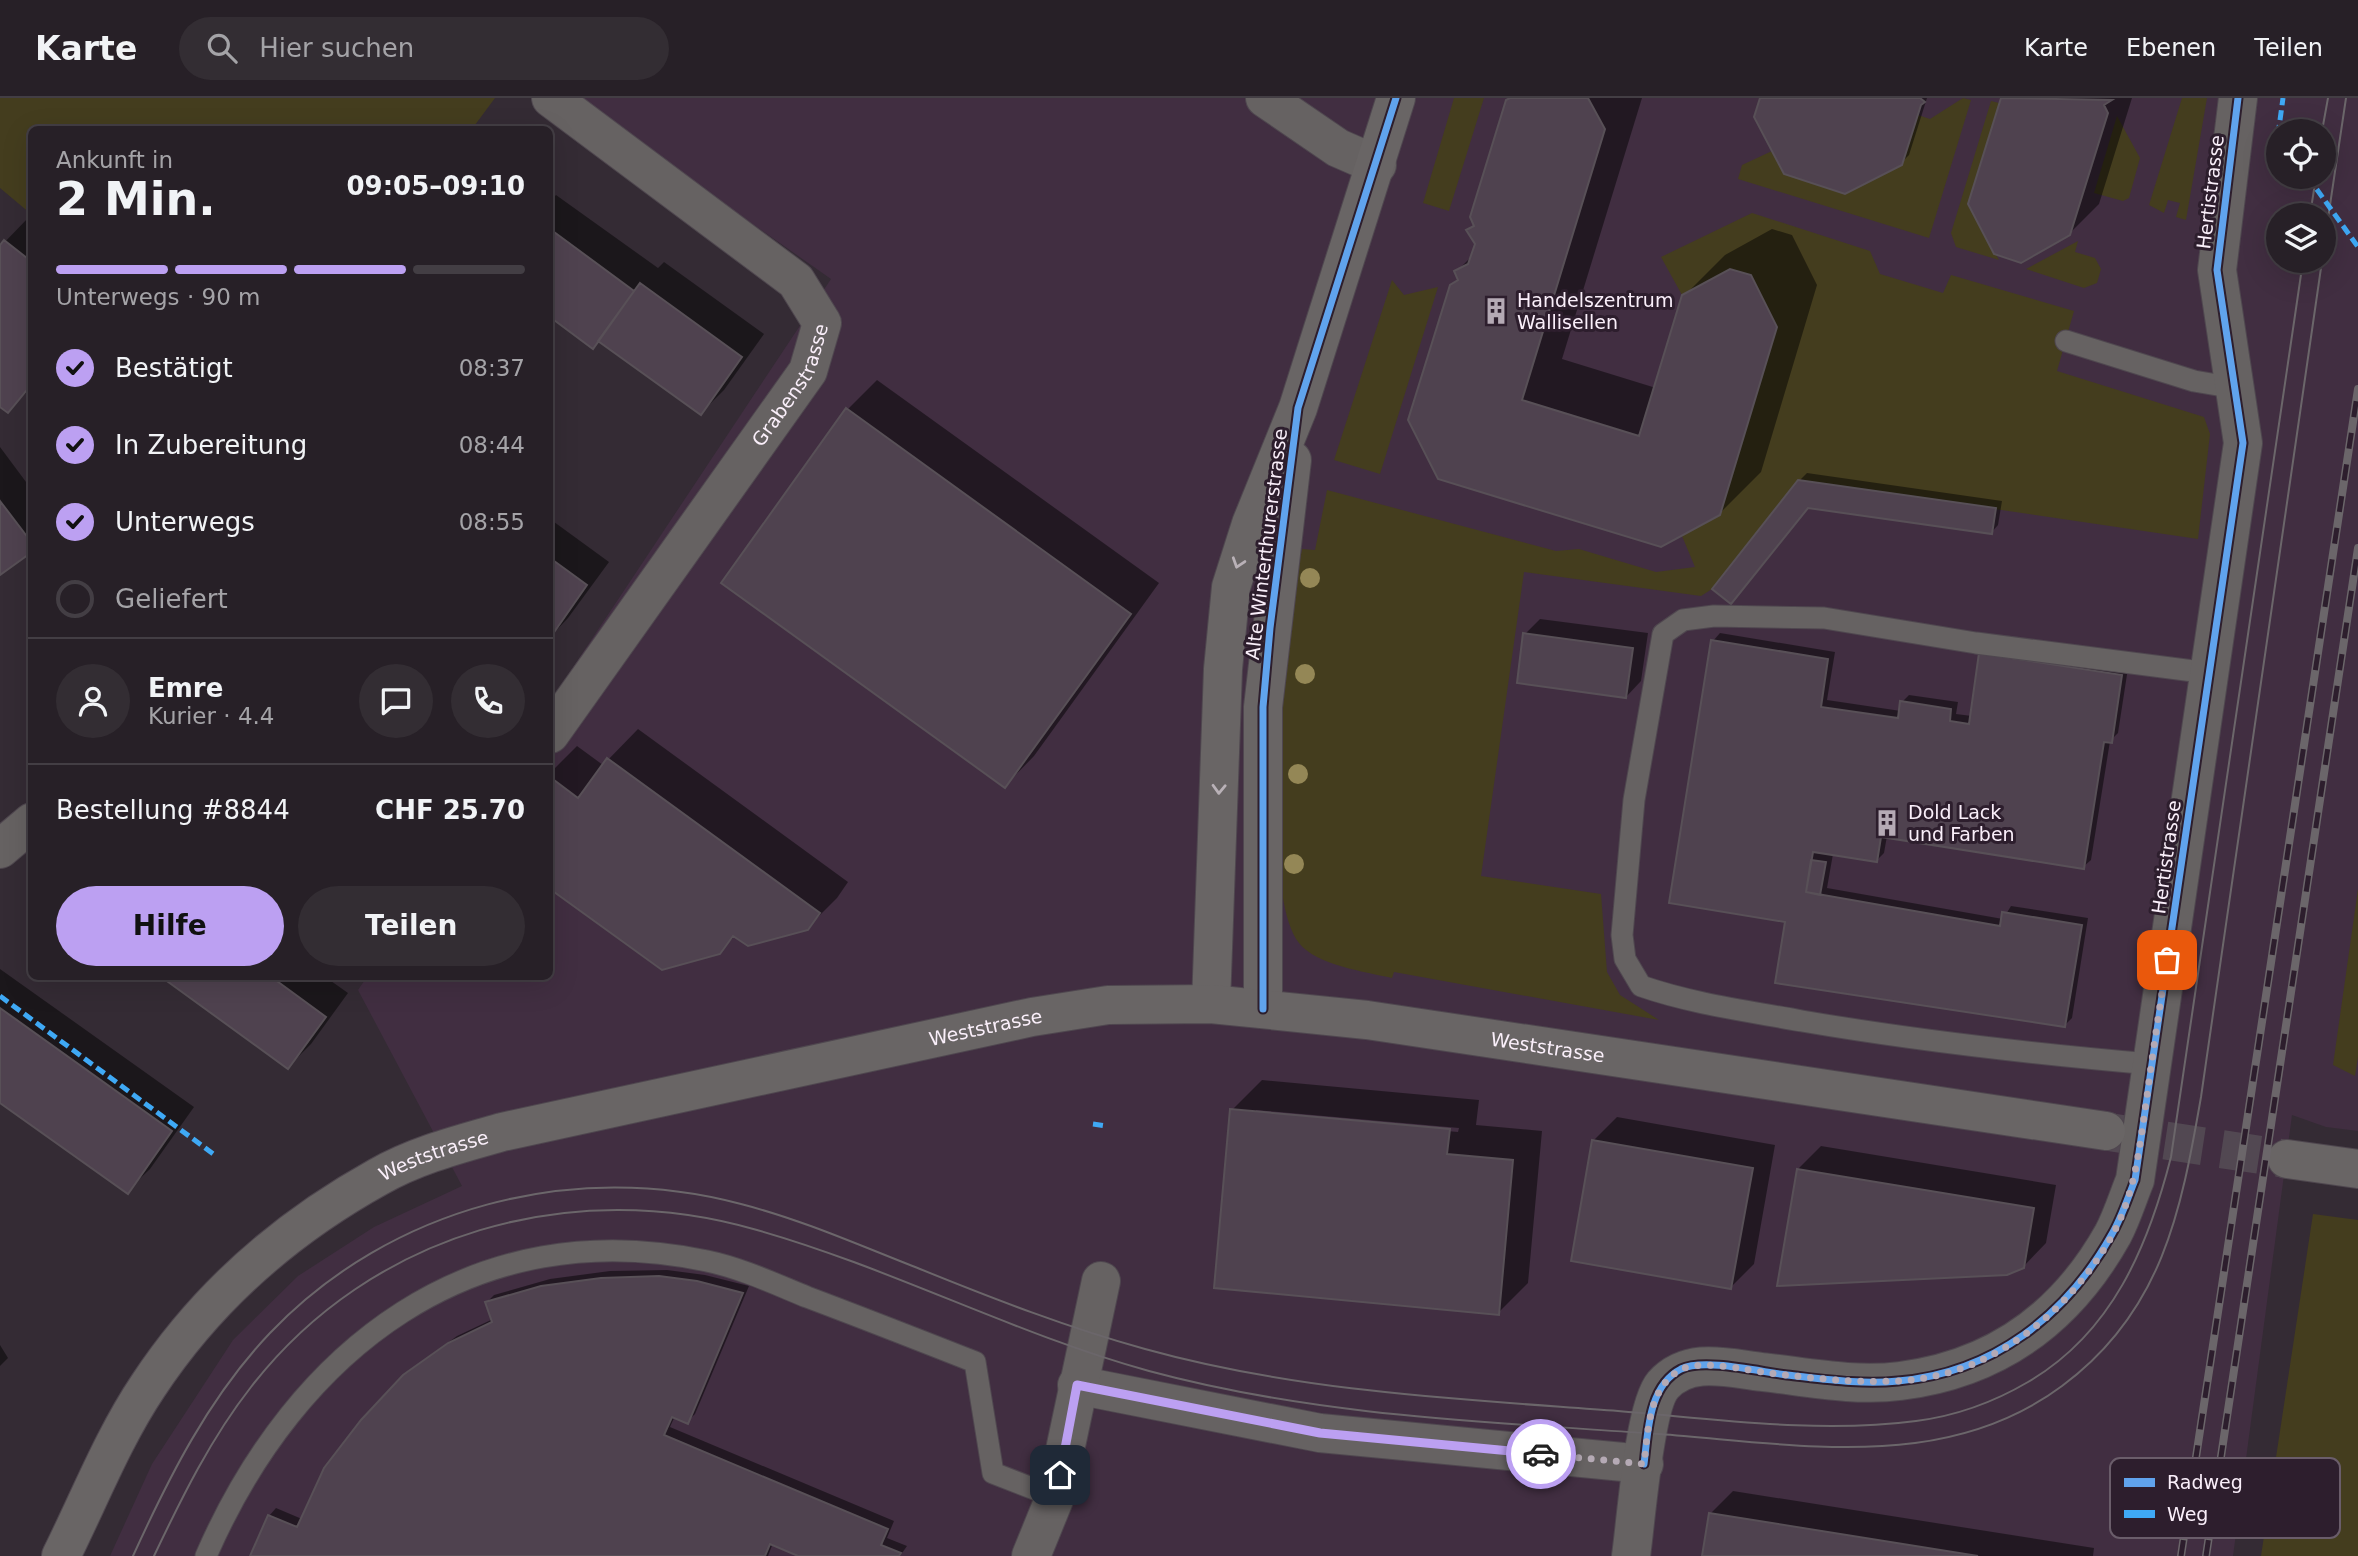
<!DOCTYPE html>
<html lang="de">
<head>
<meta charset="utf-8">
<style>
	:root { --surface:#272027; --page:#332d33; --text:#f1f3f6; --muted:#a4a3a7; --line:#433e44; --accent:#bca0f2 }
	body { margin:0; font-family:"DejaVu Sans",sans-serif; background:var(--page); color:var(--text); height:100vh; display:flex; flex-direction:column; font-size:26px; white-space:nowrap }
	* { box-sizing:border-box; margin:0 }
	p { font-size:23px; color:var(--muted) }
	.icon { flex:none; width:38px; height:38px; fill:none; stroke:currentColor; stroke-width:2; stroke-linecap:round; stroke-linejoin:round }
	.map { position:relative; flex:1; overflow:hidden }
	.details { position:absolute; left:28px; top:28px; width:525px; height:854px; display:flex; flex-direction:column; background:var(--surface); border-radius:10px; box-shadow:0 7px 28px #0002,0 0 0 2px var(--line) }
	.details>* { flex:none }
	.tools { position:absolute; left:2266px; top:21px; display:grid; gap:14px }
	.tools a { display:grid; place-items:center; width:70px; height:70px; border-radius:50%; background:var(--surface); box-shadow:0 7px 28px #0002,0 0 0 2px var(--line); font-size:35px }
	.pin { position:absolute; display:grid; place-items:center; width:60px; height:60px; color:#fff; margin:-30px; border-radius:14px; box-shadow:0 4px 10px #0006 }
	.courier { position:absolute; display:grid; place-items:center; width:70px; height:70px; margin:-35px; border:5px solid #bca0f2; border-radius:50%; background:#fff; color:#222; box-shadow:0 2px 9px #0007 }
	.overview em { font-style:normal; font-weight:700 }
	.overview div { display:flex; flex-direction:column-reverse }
	.overview { display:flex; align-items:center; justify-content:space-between; height:119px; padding:0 28px }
	h1 { font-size:46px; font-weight:700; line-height:52px }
	.bar { display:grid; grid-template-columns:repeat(4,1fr); gap:10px 7px; align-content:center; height:84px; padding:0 28px }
	.bar i { height:9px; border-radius:5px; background:var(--line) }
	.bar .selected { background:var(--accent) }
	.bar p { grid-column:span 4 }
	.line { display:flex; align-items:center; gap:18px; padding:0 28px; border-top:2px solid var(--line) }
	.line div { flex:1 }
	.round { display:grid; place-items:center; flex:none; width:74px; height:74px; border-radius:37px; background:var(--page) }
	ol { padding:0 28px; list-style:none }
	li { display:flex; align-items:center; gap:21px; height:77px }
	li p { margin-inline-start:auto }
	li .icon { padding:7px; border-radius:50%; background:var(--accent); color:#111; stroke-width:4 }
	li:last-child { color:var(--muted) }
	li i { width:38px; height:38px; border:4px solid var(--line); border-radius:50% }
	.primary-button { display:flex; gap:14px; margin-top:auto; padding:14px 28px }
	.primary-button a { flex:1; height:80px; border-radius:42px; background:var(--accent); color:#111; font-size:28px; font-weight:700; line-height:80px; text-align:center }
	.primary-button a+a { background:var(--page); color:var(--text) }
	header { display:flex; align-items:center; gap:42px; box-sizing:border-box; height:98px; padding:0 35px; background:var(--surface); border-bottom:2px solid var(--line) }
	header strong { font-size:33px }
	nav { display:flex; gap:38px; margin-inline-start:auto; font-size:24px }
	.search { width:490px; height:63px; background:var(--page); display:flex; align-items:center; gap:18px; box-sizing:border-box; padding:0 24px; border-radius:38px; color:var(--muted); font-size:26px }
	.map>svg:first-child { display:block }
</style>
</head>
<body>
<header>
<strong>Karte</strong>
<div class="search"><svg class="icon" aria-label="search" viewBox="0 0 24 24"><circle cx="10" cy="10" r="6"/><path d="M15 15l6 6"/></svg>Hier suchen</div>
<nav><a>Karte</a><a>Ebenen</a><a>Teilen</a></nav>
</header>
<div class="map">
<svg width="2358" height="1458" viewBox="0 0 2358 1458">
	<rect width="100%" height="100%" fill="#342b34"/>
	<path fill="#412e41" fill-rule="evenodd" d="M573 0H2358V1033L2326 1029 2292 1017 2233 1458H110L152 1366 233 1242 298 1178 374 1129 462 1088 358 892 367 879 550 878V604L831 181ZM2278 33H2324V79H2278ZM2278 117H2324V163H2278Z"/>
	<path fill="#443d1e" d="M0 0H495L472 31 32 32 31 116 0 90Z
		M1454 0H1484L1449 113 1423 105Z
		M1963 0 1971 2 1929 140 1738 81 1742 67 1772 53 1845 96 1902 67 1918 17 1930 21Z
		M2182 0H2207L2186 122 2176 119 2180 105 2168 102 2164 115 2149 107Z
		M1991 3 1999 5 1968 106 1999 162 1956 149 1951 135Z
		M2117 18 2140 60 2129 100 2123 103 2094 95Z
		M1752 115 1870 153 1880 176 1943 195 1951 177 2074 213 2057 273 2204 319 2210 336 2198 441 1798 382 1712 491 1701 498 1524 474 1481 778 1601 796 1607 874 1620 897 1659 922 1394 874 1392 880C1366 874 1316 867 1299 845 1256 790 1288 523 1302 451L1315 452 1327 392 1556 453 1579 451 1656 474 1695 469 1682 438 1720 417 1777 229 1751 177 1730 171 1682 197 1661 159Z
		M2078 143 2075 154 2095 160 2101 171 2097 185 2084 190 2026 171Z
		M1392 182 1404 197 1438 189 1380 376 1334 362Z
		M2358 791V959L2355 978 2333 967Z
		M2313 1116 2358 1122V1458H2261Z"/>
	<path fill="#0007" fill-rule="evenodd" d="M1510 0H1642L1562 261 1656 290 1684 198 1725 157 1772 131 1792 137 1817 187 1761 374 1719 416 1440 380 1451 188 1459 180 1456 174 1473 157 1477 146 1469 132 1475 126Z
		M1762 0H1927L1909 57 1901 65Z
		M2003 0H2132L2099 106 2069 136 1970 106Z
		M556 97 658 170 664 164 764 236 724 292 701 315 599 242 593 248 550 217V103Z
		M28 120 32 122V289L8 313 0 306V149Z
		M877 282 1159 485 1034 658 1005 688 847 312Z
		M0 349 32 392V452L0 475Z
		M1807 375 2002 403 1998 427 1991 435 1799 383Z
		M550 421 609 464 568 520 550 539Z
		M1540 521 1648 535 1641 583 1626 599 1525 536Z
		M1720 535 1835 554 1827 602 1901 613 1902 604 1909 597 1958 604 1956 616 1972 618 1981 556 2128 570 2118 635 2110 643 2091 762 2083 769 1887 738 1884 755 1877 762 1833 756 1827 790 2003 821 2011 808 2088 820 2072 920 2064 928 1787 822 1713 543Z
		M638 631 848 784 837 800 807 830 736 837 719 854 662 870 550 788V675L577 648 603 667Z
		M0 871 194 1009 150 1071 127 1093 0 1003Z
		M163 878H324L348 895 311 946 288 969Z
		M1262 982 1479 1002 1476 1027 1542 1033 1528 1185 1498 1215 1232 1012ZM1256 1012 1459 1030 1458 1034 1256 1015Z
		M1617 1019 1775 1047 1754 1166 1731 1189 1594 1042Z
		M1821 1048 2056 1087 2046 1145 2023 1169 1798 1071Z
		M667 1172 705 1177 749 1188 695 1316 687 1324 675 1318 670 1329 894 1423 887 1440 907 1448 900 1458H803L773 1445 768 1458H252L269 1418 276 1410 302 1421 413 1270 457 1238 493 1221 487 1204 494 1197 550 1181 610 1173Z
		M0 1247 8 1260 0 1268Z
		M1733 1393 2094 1450 2093 1458H1704L1710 1416Z"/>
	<path fill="#4f424f" stroke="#585057" stroke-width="2" d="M1510 0H1588L1605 31 1522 302 1639 338 1682 197 1730 171 1751 177 1777 229 1720 417 1661 449 1438 381 1408 322 1450 187 1458 182 1454 173 1468 166 1475 146 1466 132 1474 128 1470 119 1506 2Z
		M1760 0H1920L1925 4 1921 7 1902 67 1845 96 1784 76 1754 19Z
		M2001 0 2112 2 2104 7 2108 15 2070 137 2021 165 1994 156 1968 106Z
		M550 131 634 193 593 251 550 219Z
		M4 142 32 164V286L8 315 0 309V147Z
		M640 185 742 259 701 317 598 243Z
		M846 310 1131 516 1005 690 721 485Z
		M1798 382 1996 410 1992 436 1808 410 1731 506 1712 491Z
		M0 403 32 445V454L0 477Z
		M550 460 587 487 550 540Z
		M1523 535 1633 550 1626 600 1517 585Z
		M1711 542 1828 561 1821 609 1898 620 1900 603 1951 611 1950 623 1969 626 1979 555 2122 577 2112 645 2104 644 2084 771 1881 739 1877 764 1813 754 1806 794 2000 828 2002 814 2082 827 2065 929 1775 885 1785 824 1669 805Z
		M607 660 820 815 808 832 748 848 733 838 720 856 662 872 550 791V679L578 700Z
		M1811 762 1826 764 1820 797 1806 794Z
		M160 878H270L326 919 288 971Z
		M0 910 172 1033 128 1096 0 1005Z
		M1230 1011 1450 1031 1447 1056 1513 1062 1499 1217 1214 1190Z
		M1592 1042 1753 1070 1731 1191 1571 1163Z
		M1797 1071 2034 1110 2024 1170 2007 1177 1777 1188Z
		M659 1178 697 1183 743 1195 688 1326 672 1319 664 1337 888 1431 881 1447 901 1455 899 1458H798L770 1446 765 1458H250L268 1417 297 1429 324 1370 361 1322 403 1277 448 1245 492 1224 485 1204 541 1188 601 1180Z
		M1709 1415 1978 1458H1702Z"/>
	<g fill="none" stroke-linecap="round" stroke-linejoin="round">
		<path stroke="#524852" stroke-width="38" stroke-dasharray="38 19" stroke-linecap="butt" d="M2109 1034 2287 1061"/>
		<defs>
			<path id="service" d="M2066 243 2194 283 2235 290
				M2151 966C2035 956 1918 943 1802 923 1748 913 1693 906 1641 888L1625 861 1622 837 1634 702 1663 536 1683 522 1714 518 1824 520 1976 545 2209 575
				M206 1458C296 1251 473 1113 707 1163 741 1170 775 1186 807 1199 863 1220 919 1242 975 1264L993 1375 1055 1399"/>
			<g id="minor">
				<path d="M1265 0 1338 50 1377 67"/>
				<path id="s1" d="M550 636 808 273 822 225 796 183 551 0"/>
				<path d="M0 751 32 724"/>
				<path d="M1077 1287 1320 1335 1644 1366"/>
				<path d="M1031 1458 1055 1399 1101 1183"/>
				<path d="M1631 1458C1636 1424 1644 1309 1663 1287 1689 1258 1728 1270 1762 1274 1807 1279 1855 1289 1900 1283 1996 1271 2066 1220 2113 1136 2122 1119 2128 1099 2135 1082L2243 345 2217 172 2238 0"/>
			</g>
			<g id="secondary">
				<path d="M1211 906 1223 571 1231 489 1251 426 1298 310 1396 0"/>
				<path d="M1263 911V609L1292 362"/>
				<path d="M2287 1061 2358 1071"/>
				<path id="s2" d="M61 1458C89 1402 113 1340 148 1288 206 1200 286 1130 378 1079 416 1057 460 1046 502 1034L1032 919 1108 907 1211 906 1367 922 2106 1033"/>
			</g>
		</defs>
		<use href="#service" stroke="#4f474f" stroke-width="23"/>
		<use href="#minor" stroke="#4f474f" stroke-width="40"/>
		<use href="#secondary" stroke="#4f474f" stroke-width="40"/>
		<use href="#service" stroke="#666262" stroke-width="21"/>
		<use href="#minor" stroke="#666262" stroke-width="38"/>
		<use href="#secondary" stroke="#696565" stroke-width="38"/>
		<path stroke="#6b666a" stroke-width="2" d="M2322 33 2328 0
			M2310 117 2316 79
			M2324 147 2346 0
			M133 1458C169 1379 209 1299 270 1235 390 1109 574 1061 741 1106 803 1122 861 1148 920 1171 994 1201 1069 1230 1145 1251 1300 1294 1459 1301 1618 1313 1716 1321 1818 1336 1916 1323 1955 1318 1994 1304 2028 1284 2112 1235 2148 1149 2171 1059L2303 163
			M154 1458C182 1399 211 1340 251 1289 371 1134 573 1078 757 1132 891 1170 1015 1236 1149 1273 1315 1318 1488 1324 1659 1336 1743 1342 1831 1356 1915 1345 1968 1338 2019 1320 2062 1288 2162 1214 2181 1114 2201 999L2322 163"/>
		<defs>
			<path id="rail" d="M2181 1458 2358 291
				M2206 1458 2358 450"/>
		</defs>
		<use href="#rail" stroke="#6b666a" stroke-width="8"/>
		<use href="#rail" stroke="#2d1e2d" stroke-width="5" stroke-dasharray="16" stroke-linecap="butt"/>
		<path stroke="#3fa9f5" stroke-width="5" stroke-dasharray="10 5" stroke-linecap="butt" d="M2278 37 2283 0
			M2308 79 2358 149
			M0 898 216 1058
			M1093 1026 1107 1028"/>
		<defs>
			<path id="cycleway" d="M1263 911V609L1270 530 1298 310 1396 0
				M1644 1366C1648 1335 1648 1288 1681 1271 1704 1260 1761 1274 1787 1277 1823 1281 1862 1287 1898 1283 1993 1275 2067 1217 2112 1136 2122 1119 2128 1099 2135 1082L2243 345 2217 172 2238 0"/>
		</defs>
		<use href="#cycleway" stroke="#2d1e2d" stroke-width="11"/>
		<use href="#cycleway" stroke="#60a3ed" stroke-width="7"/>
	</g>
	<g fill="#948756">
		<circle cx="1310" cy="480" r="10"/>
		<circle cx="1305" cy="576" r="10"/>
		<circle cx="1298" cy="676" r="10"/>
		<circle cx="1294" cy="766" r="10"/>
	</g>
	<defs><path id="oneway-chevron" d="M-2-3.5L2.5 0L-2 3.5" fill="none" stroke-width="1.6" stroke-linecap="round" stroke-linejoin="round" transform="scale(1.75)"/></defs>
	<g stroke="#b9b1b7">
		<use href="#oneway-chevron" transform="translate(1238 465) rotate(108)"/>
		<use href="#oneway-chevron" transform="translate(1219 691) rotate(92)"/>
	</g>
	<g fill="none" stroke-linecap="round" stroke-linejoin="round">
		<path stroke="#b5aab5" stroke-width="7" stroke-dasharray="0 12.6" d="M1541 1356 1644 1366C1648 1334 1648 1290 1680 1272 1700 1261 1747 1272 1769 1275 1811 1280 1853 1285 1896 1283 1989 1280 2069 1215 2113 1136 2136 1093 2140 1045 2147 998 2153 953 2160 907 2167 862"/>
		<path stroke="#bca0f2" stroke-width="9" d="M1060 1377 1077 1287 1320 1335 1541 1356"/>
	</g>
	<defs>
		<symbol id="building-bare" viewBox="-9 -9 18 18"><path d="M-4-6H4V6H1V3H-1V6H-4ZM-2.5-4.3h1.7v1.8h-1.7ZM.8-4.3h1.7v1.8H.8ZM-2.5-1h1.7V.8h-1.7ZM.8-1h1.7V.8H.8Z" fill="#b5aab5" stroke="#2d1e2d" stroke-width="2.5" paint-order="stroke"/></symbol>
	</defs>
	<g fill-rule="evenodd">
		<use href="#building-bare" x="1477" y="194" width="38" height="38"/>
		<use href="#building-bare" x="1868" y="706" width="38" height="38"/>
	</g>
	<g text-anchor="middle" stroke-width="6" stroke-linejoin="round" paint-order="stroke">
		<g font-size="19" fill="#faeffa" stroke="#2d1e2d">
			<text transform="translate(2210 94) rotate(-83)" y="7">Hertistrasse</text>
			<text dy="7" stroke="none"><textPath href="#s1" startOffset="425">Grabenstrasse</textPath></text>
			<text transform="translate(1266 446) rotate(-83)" y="7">Alte Winterthurerstrasse</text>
			<text transform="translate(2166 759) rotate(-82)" y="7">Hertistrasse</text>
			<text dy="7" stroke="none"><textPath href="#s2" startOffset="1132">Weststrasse</textPath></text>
			<text dy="7" stroke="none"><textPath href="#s2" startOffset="1699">Weststrasse</textPath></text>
			<text dy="7" stroke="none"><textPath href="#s2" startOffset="565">Weststrasse</textPath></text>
		</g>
		<g font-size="19" fill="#faeffa" stroke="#2d1e2d" text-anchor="start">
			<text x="1517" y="209">Handelszentrum<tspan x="1517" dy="22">Wallisellen</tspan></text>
			<text x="1908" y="721">Dold Lack<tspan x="1908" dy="22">und Farben</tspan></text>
		</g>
	</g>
	<rect x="2110" y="1360" width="230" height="80" rx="10" fill="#2d1e2d" stroke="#6a5d6a" stroke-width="2"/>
	<rect x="2124" y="1380" width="31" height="9" fill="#60a3ed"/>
	<rect x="2124" y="1412" width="31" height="8" fill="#3fa9f5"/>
	<g font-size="19" fill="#faeffa">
		<text x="2167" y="1391">Radweg</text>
		<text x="2167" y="1423">Weg</text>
	</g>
</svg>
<div class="tools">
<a><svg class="icon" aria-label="locate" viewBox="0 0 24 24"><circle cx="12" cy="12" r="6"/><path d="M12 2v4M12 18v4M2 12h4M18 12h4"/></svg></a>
<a><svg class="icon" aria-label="layers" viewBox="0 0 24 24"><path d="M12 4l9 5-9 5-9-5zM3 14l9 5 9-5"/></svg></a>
</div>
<div class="pin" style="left:2167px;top:862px;background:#ea580c"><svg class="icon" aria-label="bag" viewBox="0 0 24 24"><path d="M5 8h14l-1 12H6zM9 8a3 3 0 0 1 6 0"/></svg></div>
<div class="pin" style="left:1060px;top:1377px;background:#1f2937"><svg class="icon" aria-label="home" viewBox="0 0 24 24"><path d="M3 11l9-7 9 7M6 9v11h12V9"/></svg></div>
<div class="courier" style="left:1541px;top:1356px"><svg class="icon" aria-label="car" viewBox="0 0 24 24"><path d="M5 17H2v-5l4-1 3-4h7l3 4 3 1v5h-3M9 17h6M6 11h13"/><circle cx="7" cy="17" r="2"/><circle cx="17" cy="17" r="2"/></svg></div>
<section class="details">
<div class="overview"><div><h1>2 Min.</h1><p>Ankunft in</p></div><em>09:05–09:10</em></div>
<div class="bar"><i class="selected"></i><i class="selected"></i><i class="selected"></i><i></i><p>Unterwegs · 90 m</p></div>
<ol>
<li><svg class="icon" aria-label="check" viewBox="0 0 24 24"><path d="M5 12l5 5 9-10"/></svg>Bestätigt<p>08:37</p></li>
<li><svg class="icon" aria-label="check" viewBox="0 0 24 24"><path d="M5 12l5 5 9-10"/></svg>In Zubereitung<p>08:44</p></li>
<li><svg class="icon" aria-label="check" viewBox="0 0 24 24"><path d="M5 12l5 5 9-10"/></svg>Unterwegs<p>08:55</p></li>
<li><i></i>Geliefert</li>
</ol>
<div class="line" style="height:126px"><a class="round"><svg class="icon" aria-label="person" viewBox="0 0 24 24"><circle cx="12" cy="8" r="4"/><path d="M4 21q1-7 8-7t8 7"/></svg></a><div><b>Emre</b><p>Kurier · 4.4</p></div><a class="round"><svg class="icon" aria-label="chat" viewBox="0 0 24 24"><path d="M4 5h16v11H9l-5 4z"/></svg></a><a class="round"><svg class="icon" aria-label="phone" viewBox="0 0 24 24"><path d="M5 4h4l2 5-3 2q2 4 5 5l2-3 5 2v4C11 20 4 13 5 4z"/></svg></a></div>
<div class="line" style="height:91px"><div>Bestellung #8844</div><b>CHF 25.70</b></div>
<div class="primary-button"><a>Hilfe</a><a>Teilen</a></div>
</section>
</div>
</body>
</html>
